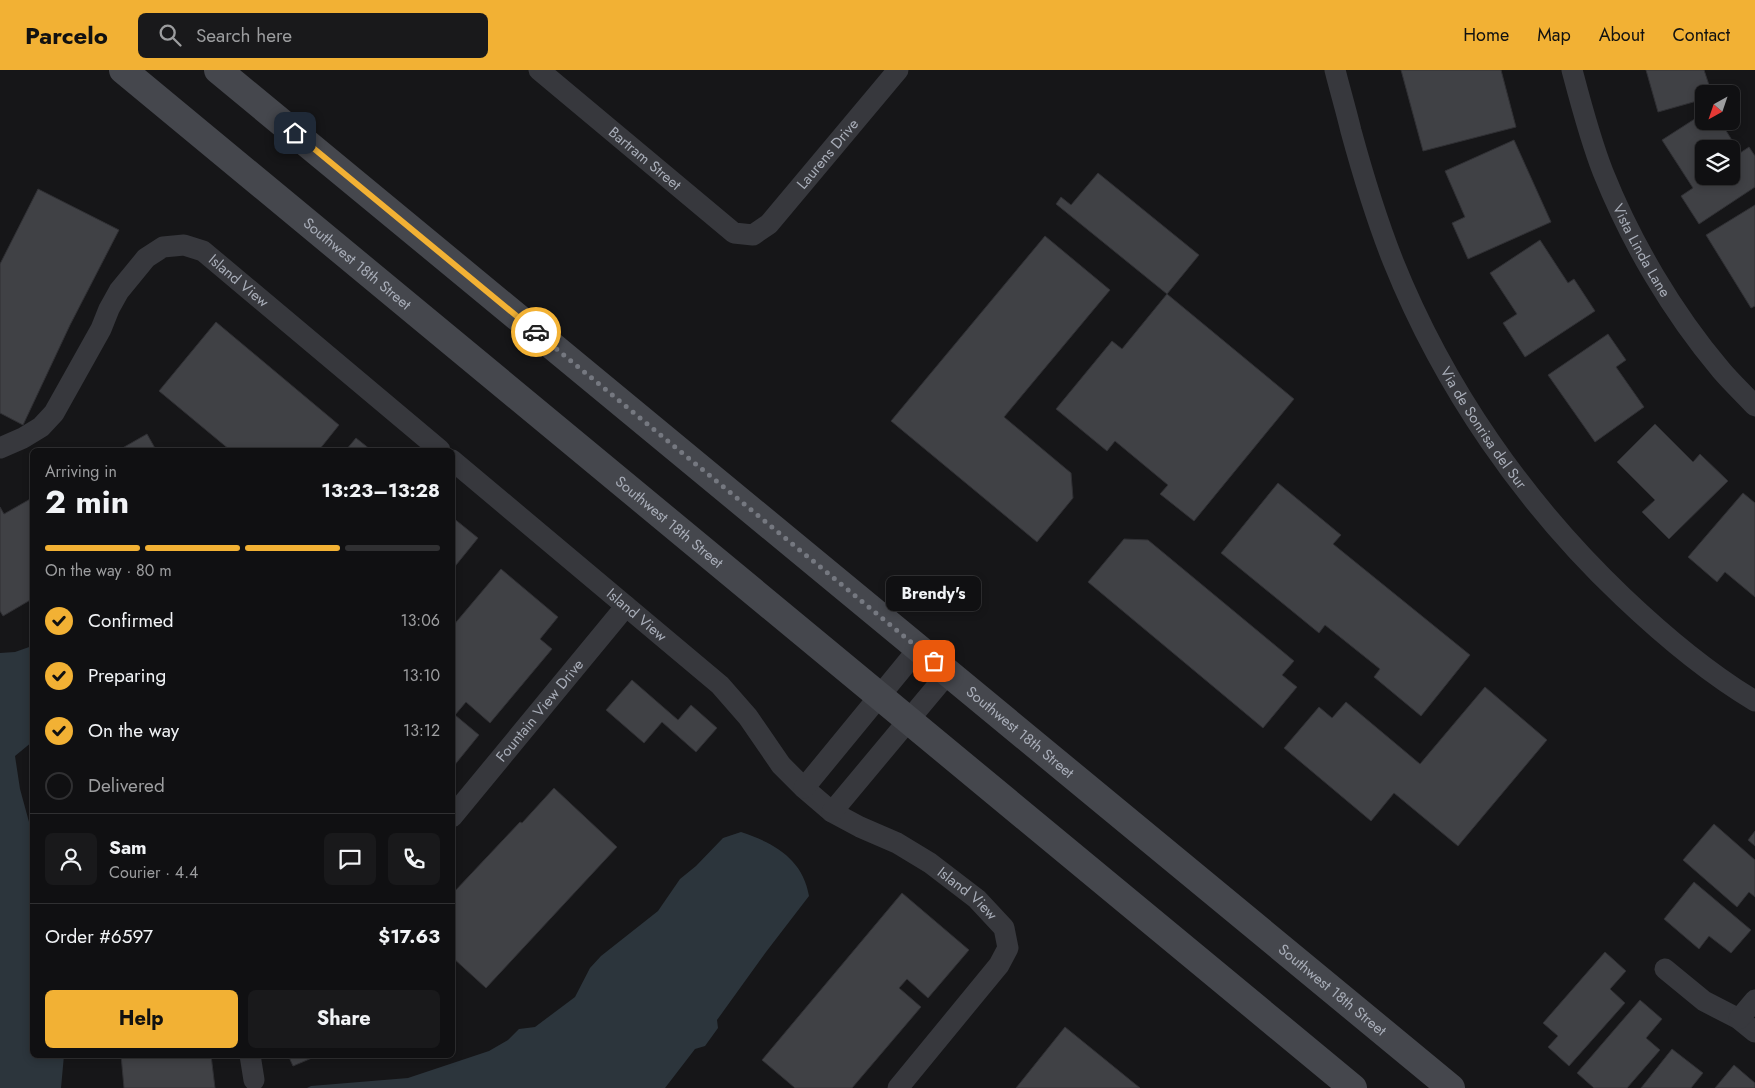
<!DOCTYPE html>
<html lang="en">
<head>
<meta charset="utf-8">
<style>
	:root { --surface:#101012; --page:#19191b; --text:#f1f3f6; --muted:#9c9d9f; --line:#303032; --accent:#f2b134 }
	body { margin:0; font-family:Jost,sans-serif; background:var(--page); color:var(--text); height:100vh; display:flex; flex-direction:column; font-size:19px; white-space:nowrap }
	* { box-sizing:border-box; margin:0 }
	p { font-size:16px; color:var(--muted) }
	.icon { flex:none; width:28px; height:28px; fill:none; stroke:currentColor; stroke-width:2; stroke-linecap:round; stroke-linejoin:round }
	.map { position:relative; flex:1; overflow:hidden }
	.drawer { position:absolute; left:30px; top:378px; width:425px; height:610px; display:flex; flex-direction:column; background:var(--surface); border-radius:8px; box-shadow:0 2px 8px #0003,0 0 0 1px var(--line) }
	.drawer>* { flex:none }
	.needle { width:32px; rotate:220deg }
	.buttons { position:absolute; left:1695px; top:15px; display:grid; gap:10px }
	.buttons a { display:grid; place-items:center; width:45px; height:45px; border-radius:8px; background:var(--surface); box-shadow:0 2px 8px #0003,0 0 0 1px var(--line); font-size:25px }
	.pin { position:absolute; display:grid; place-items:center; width:42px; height:42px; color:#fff; margin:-21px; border-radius:10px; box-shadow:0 2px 8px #0006 }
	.courier { position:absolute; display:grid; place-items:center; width:50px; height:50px; margin:-25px; border:4px solid #f2b134; border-radius:50%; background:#fff; color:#222; box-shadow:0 1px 6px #0007 }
	.bubble { position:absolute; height:35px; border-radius:8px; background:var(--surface); box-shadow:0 2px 8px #0003,0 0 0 1px var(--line); font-size:16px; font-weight:700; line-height:35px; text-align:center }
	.summary em { font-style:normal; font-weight:700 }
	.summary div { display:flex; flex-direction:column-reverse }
	.summary { display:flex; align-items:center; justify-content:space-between; height:85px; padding:0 15px }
	h1 { font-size:32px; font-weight:700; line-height:38px }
	.bar { display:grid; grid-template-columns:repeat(4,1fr); gap:8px 5px; align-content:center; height:60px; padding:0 15px }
	.bar i { height:6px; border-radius:4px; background:var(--line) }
	.bar .on { background:var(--accent) }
	.bar p { grid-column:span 4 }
	.line { display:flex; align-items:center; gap:12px; padding:0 15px; border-top:1px solid var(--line) }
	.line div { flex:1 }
	.round { display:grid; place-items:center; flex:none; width:52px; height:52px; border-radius:8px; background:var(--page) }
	ol { padding:0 15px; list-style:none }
	li { display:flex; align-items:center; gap:15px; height:55px }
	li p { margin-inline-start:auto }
	li .icon { padding:5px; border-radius:50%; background:var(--accent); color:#111; stroke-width:4 }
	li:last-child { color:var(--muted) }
	li i { width:28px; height:28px; border:2px solid var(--line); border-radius:50% }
	.cta { display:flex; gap:10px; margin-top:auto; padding:10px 15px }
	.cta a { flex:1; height:58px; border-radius:8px; background:var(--accent); color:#111; font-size:20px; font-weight:700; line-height:58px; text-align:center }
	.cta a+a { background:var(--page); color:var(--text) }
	header { display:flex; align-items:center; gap:30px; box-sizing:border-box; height:70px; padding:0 25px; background:var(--accent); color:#111 }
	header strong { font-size:24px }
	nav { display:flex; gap:28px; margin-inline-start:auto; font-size:18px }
	.search { width:350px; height:45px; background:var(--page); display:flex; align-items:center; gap:12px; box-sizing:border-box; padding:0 18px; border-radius:8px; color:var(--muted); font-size:19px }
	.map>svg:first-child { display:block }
</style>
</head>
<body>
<header>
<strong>Parcelo</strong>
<div class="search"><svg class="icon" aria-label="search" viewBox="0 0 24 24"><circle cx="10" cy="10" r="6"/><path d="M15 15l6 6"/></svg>Search here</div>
<nav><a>Home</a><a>Map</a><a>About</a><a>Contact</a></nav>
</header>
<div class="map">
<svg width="1755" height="1018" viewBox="0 0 1755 1018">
	<rect width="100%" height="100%" fill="#161618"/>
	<path fill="#2c353c" d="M32 576V672L15 686 20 719 32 763V985H64L61 1018H0V583L15 582Z
		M741 762C774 773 803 789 809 826L766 882 717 950 718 958 705 976 695 979 665 1018H307L311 1016 408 1008 489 981 508 970 519 959 535 957 575 927 590 898 601 886 658 841 680 809 696 796 723 768Z"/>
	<path fill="#404145" stroke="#303034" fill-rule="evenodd" d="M1401 0H1501L1516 57 1423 81Z
		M1646 0H1704L1712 24H1704V29L1658 42Z
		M1704 43V51H1720L1740 83 1749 77 1755 86V117L1699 154 1681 126 1693 118 1662 70ZM1704 79H1731V106H1704Z
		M1514 70 1551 152 1468 189 1452 153 1465 147 1445 101Z
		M1098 103 1199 185 1167 224 1056 134 1061 127 1071 135Z
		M38 119 119 160 70 255 23 355 0 343V194Z
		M1755 135V236L1751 238 1706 165Z
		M1045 166 1110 220 1004 347 1071 403 1073 428 1037 472 891 351Z
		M1540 170 1568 213 1574 209 1595 241 1525 287 1503 253 1517 244 1490 203Z
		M1167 224 1294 329 1194 451 1160 424 1168 415 1115 371 1107 381 1056 339 1112 271 1122 279Z
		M216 252 339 355 319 380H230L159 321Z
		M1608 264 1626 290 1616 297 1644 337 1595 372 1548 305Z
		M1655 354 1693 392 1700 384 1728 411 1669 469 1642 442 1655 430 1617 392Z
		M147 364 156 380H119Z
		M356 368 371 380H346Z
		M1278 413 1341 465 1333 474 1470 585 1421 646 1374 607 1380 599 1325 555 1319 563 1221 483Z
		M1743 423 1755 433V527L1725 502 1717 512 1688 487Z
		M32 428V529L3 546 0 541V437L4 444Z
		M452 447 478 468 452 500Z
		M1124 469 1148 470 1294 591 1282 605 1297 617 1263 658 1088 512Z
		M501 499 558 547 540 569 552 579 490 653 466 632 455 645 479 665 453 697 452 557Z
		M632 610 678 650 691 635 717 658 696 682 662 652 644 673 606 640Z
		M1485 617 1547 670 1458 776 1394 723 1371 751 1284 678 1319 637 1332 648 1346 632 1420 694Z
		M554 718 617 777 486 918 452 887V821L454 822 520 752 522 753Z
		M1714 754 1755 790V827L1749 822 1737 837 1683 790Z
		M1755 761V776L1748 770Z
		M1694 812 1751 860 1731 883 1709 866 1699 879 1664 849Z
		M902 823 969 880 928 928 907 909 899 918 921 937 852 1018H795L762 990Z
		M1605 882 1626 901 1610 919 1625 933 1569 996 1548 977 1558 966 1543 953Z
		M1640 930 1662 949 1646 968 1660 980 1627 1018H1594L1577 1003Z
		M1065 957 1140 1018H1016Z
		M1672 979 1703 1003 1691 1018H1641Z
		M121 985H211L215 1018H124Z
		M288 985H319L293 996Z
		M1734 995 1755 1013V1018H1715Z"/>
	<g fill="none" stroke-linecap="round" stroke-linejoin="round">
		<g stroke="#37383d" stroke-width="21">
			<path id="s1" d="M539 0 734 163 753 165 769 154 898 0"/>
			<path id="s2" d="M1335 0C1340 20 1346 40 1351 61 1363 105 1376 148 1393 191 1444 318 1524 433 1623 527 1663 565 1708 603 1755 631"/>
			<path id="s3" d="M1572 0C1581 34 1590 69 1603 102 1631 172 1672 242 1721 300 1732 313 1744 324 1755 336"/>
			<path id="s4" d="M0 378 23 368 41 357 54 343 101 259 109 239 119 221 146 188 163 177 184 175 203 181 440 380"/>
			<path id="s5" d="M452 390 720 615 748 647 781 695 804 718 832 742 860 757 897 773 930 793 977 829 1004 858 1008 878 999 895 898 1018"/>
			<path d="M804 718 919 578"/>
			<path d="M832 742 948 603"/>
			<path id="s6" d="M452 747 626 536"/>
			<path d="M1665 899 1704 931 1739 949 1755 962"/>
			<path d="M1739 949 1755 930"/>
			<path d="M250 985 254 1010"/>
		</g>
		<g stroke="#45474d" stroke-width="28">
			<path id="s7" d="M123 0 1353 1018"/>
			<path id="s8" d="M218 0 1451 1018"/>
		</g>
	</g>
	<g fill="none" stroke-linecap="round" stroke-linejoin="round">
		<path stroke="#757880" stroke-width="5" stroke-dasharray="0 9" d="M536 262 934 591"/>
		<path stroke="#f2b134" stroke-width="6" d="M295 63 536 262"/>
	</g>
	<g text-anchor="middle" stroke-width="4" stroke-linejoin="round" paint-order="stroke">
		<g font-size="15" fill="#a8adb8" stroke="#111113">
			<text dy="5" stroke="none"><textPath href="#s1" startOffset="384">Laurens Drive</textPath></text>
			<text dy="5" stroke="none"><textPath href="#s1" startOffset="138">Bartram Street</textPath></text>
			<text dy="5" stroke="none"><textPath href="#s3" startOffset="194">Vista Linda Lane</textPath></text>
			<text dy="5" stroke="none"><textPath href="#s7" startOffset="304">Southwest 18th Street</textPath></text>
			<text dy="5" stroke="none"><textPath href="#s4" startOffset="354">Island View</textPath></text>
			<text dy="5" stroke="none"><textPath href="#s2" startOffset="390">Via de Sonrisa del Sur</textPath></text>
			<text dy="5" stroke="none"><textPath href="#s7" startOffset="709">Southwest 18th Street</textPath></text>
			<text dy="5" stroke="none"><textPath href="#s5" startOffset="241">Island View</textPath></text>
			<text dy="5" stroke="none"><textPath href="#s6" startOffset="138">Fountain View Drive</textPath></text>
			<text dy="5" stroke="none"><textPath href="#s8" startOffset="1040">Southwest 18th Street</textPath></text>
			<text dy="5" stroke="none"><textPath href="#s5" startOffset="679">Island View</textPath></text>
			<text dy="5" stroke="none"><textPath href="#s8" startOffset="1445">Southwest 18th Street</textPath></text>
		</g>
	</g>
</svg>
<div class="buttons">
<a><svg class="needle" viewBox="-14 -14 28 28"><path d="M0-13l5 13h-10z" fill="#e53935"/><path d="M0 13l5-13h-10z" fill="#9c9d9f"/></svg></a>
<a><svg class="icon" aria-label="layers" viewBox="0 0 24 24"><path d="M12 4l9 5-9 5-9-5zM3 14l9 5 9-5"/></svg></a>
</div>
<div class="pin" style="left:934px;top:591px;background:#ea580c"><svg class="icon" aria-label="bag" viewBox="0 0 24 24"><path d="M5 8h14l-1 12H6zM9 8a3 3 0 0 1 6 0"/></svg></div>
<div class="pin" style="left:295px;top:63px;background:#1f2937"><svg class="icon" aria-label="home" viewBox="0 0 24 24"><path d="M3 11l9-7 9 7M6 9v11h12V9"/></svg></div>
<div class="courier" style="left:536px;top:262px"><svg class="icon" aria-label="car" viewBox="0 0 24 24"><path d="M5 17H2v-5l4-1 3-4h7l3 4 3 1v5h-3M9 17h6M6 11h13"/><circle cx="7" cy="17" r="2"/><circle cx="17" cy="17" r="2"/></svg></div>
<div class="bubble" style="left:886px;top:506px;width:95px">Brendy's</div>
<section class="drawer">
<div class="summary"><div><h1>2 min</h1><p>Arriving in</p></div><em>13:23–13:28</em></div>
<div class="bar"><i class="on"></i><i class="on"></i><i class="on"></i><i></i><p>On the way · 80 m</p></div>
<ol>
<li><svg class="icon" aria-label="check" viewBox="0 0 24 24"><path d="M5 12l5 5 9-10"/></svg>Confirmed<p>13:06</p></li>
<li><svg class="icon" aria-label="check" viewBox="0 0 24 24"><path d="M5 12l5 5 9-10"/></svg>Preparing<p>13:10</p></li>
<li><svg class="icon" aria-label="check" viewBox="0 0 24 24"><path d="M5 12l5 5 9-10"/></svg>On the way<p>13:12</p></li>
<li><i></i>Delivered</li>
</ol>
<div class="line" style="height:90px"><a class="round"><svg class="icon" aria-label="person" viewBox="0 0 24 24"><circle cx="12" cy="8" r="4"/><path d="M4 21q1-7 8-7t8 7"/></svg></a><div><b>Sam</b><p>Courier · 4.4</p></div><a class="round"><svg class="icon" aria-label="chat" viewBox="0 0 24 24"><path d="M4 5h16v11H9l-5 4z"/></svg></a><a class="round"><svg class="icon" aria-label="phone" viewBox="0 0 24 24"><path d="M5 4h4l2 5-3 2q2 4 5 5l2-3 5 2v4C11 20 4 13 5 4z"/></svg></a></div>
<div class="line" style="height:65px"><div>Order #6597</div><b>$17.63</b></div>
<div class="cta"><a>Help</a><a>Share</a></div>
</section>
</div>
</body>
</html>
